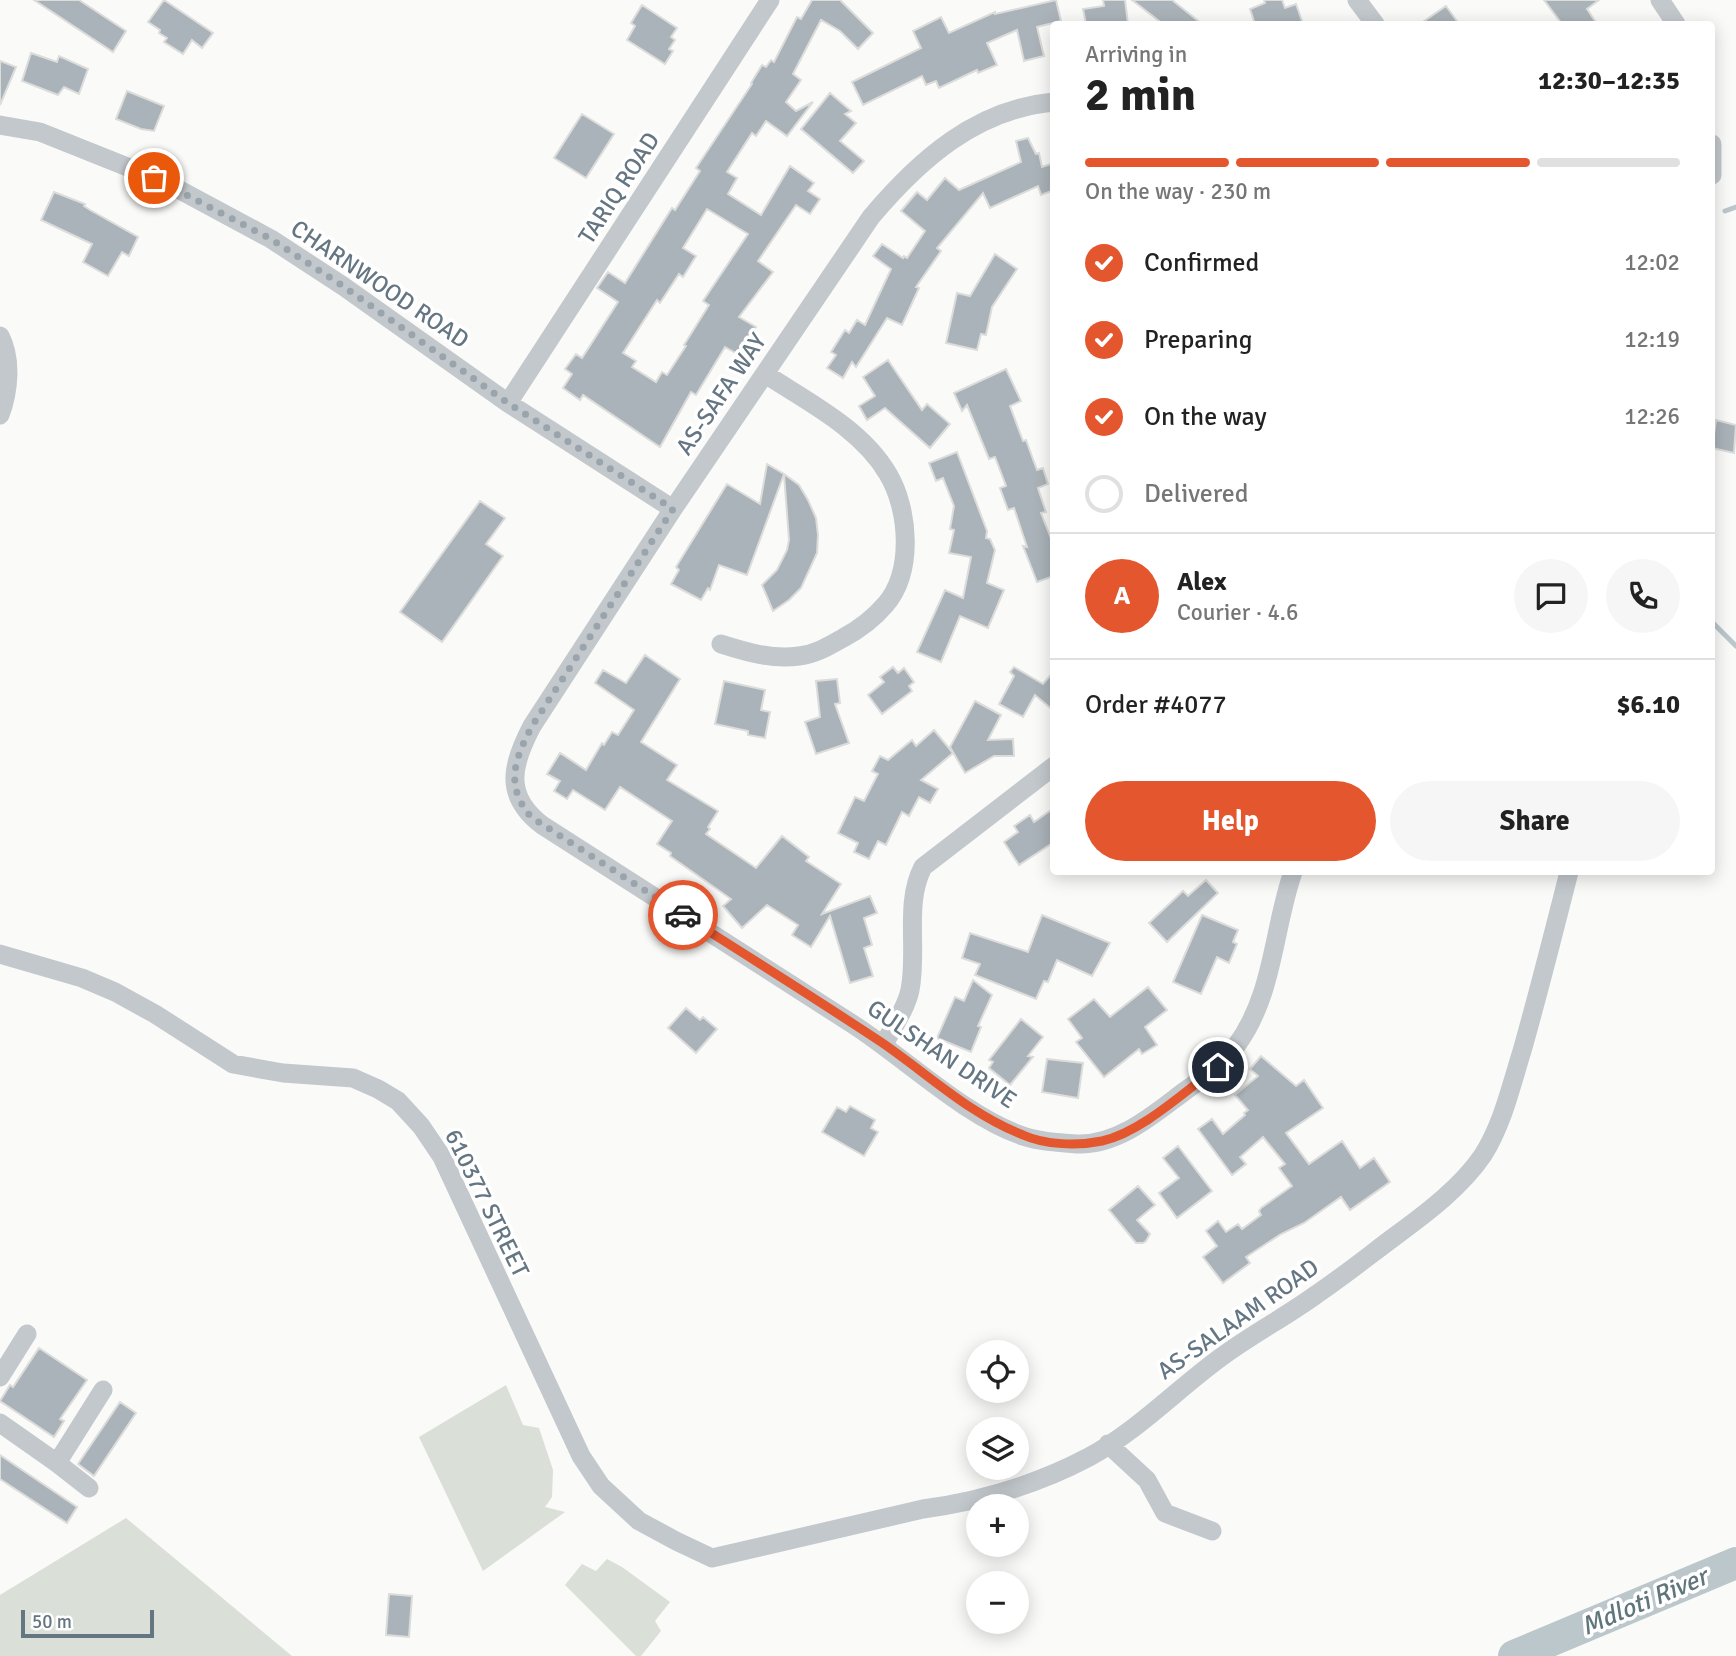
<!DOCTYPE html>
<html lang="en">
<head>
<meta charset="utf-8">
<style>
	:root { --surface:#fff; --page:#f6f6f6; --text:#222; --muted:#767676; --line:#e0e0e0; --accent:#e4572e }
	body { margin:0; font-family:Signika,sans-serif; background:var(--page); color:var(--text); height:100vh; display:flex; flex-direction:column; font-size:26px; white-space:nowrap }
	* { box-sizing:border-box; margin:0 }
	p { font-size:23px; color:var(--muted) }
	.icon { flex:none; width:38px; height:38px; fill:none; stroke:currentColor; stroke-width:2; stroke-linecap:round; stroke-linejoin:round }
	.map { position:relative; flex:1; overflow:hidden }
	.side { position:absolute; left:1050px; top:21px; width:665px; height:854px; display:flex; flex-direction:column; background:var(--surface); border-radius:7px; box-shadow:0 4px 18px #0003 }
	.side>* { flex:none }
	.buttons { position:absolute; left:966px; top:1340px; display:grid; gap:14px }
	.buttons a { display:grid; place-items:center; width:63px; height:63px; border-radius:50%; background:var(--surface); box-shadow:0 4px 18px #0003; font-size:35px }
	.scale { position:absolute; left:21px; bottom:18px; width:133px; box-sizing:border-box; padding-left:7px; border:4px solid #657683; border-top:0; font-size:19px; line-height:24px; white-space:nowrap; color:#657683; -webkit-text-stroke:5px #fff; paint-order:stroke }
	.pin { position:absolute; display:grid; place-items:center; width:60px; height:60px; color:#fff; margin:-30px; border:4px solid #fff; border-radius:50%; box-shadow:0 2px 7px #0007 }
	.courier { position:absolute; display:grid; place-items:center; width:70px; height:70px; margin:-35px; border:5px solid #e4572e; border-radius:50%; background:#fff; color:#222; box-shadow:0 2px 9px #0007 }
	.head em { font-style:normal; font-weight:800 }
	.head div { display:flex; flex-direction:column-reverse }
	.head { display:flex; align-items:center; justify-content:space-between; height:119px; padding:0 35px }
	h1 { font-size:46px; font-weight:800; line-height:52px }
	.bar { display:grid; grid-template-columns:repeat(4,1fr); gap:10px 7px; align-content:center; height:84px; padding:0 35px }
	.bar i { height:9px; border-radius:5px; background:var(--line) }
	.bar .selected { background:var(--accent) }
	.bar p { grid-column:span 4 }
	.line { display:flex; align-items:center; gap:18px; padding:0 35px; border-top:2px solid var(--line) }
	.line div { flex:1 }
	.round { display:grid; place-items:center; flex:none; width:74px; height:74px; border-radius:37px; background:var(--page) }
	ol { padding:0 35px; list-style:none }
	li { display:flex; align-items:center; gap:21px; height:77px }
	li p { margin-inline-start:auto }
	li .icon { padding:7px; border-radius:50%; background:var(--accent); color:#fff; stroke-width:4 }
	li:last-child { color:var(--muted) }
	li i { width:38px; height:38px; border:4px solid var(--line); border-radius:50% }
	.primary-button { display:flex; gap:14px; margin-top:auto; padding:14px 35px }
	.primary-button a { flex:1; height:80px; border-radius:42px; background:var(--accent); color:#fff; font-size:28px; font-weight:800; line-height:80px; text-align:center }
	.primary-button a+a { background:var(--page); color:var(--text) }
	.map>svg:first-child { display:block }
</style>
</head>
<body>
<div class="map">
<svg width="1736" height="1656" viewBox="0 0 1736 1656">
	<rect width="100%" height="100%" fill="#fafaf8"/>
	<path fill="#dadfd7" d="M506 1385 523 1425 539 1428 553 1470 552 1497 545 1507 565 1512 483 1571 419 1437Z
		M126 1518 292 1656H0V1595Z
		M607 1559 622 1567 670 1602 655 1621 661 1631 641 1656H636L565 1585 582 1564 596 1571Z"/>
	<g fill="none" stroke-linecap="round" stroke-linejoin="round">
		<path stroke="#bbc7cb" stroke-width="5" d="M1725 211 1736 207
			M1712 622 1736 646"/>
		<path stroke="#bbc7cb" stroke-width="32" d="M1514 1656 1736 1563"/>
	</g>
	<path fill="#aab3b9" stroke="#dcdcda" stroke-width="2" fill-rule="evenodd" d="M34 0H79L126 31 113 52Z
		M164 0 213 33 202 48 192 40 183 54 164 42 167 38 159 33 160 30 148 22Z
		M812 0H840L873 33 858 49 840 31 821 20 793 74 801 80 786 102 796 111 813 102 787 136 766 121 756 136 752 133 727 172 737 178 728 194 761 215 790 166 814 183 808 191 820 199 810 214 796 205 758 261 773 272 739 317 756 327 739 355 725 347 696 395 691 392 660 447 583 395 580 400 563 388 572 374 565 369 576 354 582 358 618 302 597 288 608 272 625 283 672 208 675 210 700 171 696 168 752 84 751 83 762 65 766 67 771 60 774 62 797 17 801 19ZM707 209 748 234 703 301 709 305 684 345 686 346 667 375 662 372 656 382 632 367 636 361 623 353 657 300 660 303 679 274 683 277 696 256 683 248Z
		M1056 0 1061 21 1037 27 1044 56 1024 61 1017 30 987 43 997 65 978 73 977 70 939 88 936 81 926 85 922 76 863 105 852 82 921 48 913 31 941 17 949 33 995 12V14Z
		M1103 0H1125L1128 24H1086L1083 9 1104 6Z
		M1132 0H1172L1202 24H1163Z
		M1264 0H1282L1285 8 1296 4 1303 24H1255L1250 9 1265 3Z
		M1544 0H1599L1587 9 1597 24H1562Z
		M642 5 677 28 671 37 675 40 669 49 673 51 665 64 627 40 635 26 631 23Z
		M1446 6 1459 24H1420Z
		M31 53 57 62 59 56 88 69 79 94 64 87 58 95 22 81Z
		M0 61 16 67 0 105Z
		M127 91 164 106 154 131 141 129 116 119Z
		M830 93 851 111 845 114 856 123 840 141 864 161 853 173 801 129Z
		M582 114 614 134 586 178 554 158Z
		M1028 138 1036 154 1039 153 1042 167 1054 163V190L1041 195 1038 186 990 208 983 193 937 248 941 251 916 287 919 288 902 325 887 318 856 367 852 362 843 378 827 368 836 355 831 352 845 330 849 333 857 320 865 325 891 269 873 256 882 244 903 258 904 256 907 258 925 231 901 211 917 192 927 200 945 178 959 190 1021 162 1016 141Z
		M54 192 85 204 84 206 90 210 138 237 129 256 122 252 108 276 83 262 92 244 41 220Z
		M995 254 1017 269 992 307 986 335 981 334 977 350 946 343 957 293 970 296Z
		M888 360 922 410 927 404 950 424 930 448 885 408 867 420 859 406 875 396 863 377Z
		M1006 369 1021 401 1010 406 1023 441 1026 440 1037 470 1043 468 1048 484 1038 488 1046 512 1041 513 1054 546V576L1037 582 1023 546 1027 547 1014 508 1008 510 1000 488 1006 486 995 457 989 459 967 405 962 411 954 393Z
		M1716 420 1736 425 1734 453 1712 448Z
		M957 452 987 531 986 538 990 539 995 550 987 583 1004 590 988 628 960 616 941 662 917 652 945 590 963 598 971 557 949 553 954 530 950 529 954 506 943 478 936 481 929 463Z
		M767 464 784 474 747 575 719 565 710 590 708 588 701 600 671 584 679 570 676 567 727 484 760 504Z
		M784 474 799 485 808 500 816 518 818 535 817 553 801 588 789 600 773 611 762 585 777 570 787 550 789 540Z
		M480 501 505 518 486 544 503 556 442 642 400 612Z
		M645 655 680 679 641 742 677 765 667 780 718 811 708 827 710 829 706 834 756 868 782 836 809 857 806 861 841 884 822 914 870 896 877 913 864 918 872 945 864 948 873 976 850 983 830 916 811 947 792 935 798 925 767 905 742 928 723 906 731 899 670 856 671 853 657 844 672 821 620 787 605 810 573 790 567 799 554 791 560 781 547 774 560 753 586 770 602 743 604 745 612 732 618 735 634 710 595 683 603 670 626 683Z
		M893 667 898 673 904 668 914 682 909 686 912 691 882 714 868 695 884 682 880 677Z
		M1014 667 1043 684 1054 671V711L1035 695 1023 717 999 704 1014 676 1010 672Z
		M837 679 840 703 835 704 849 743 816 754 805 722 820 717 816 681Z
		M724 681 765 690 761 710 770 712 765 738 748 735V731L715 724Z
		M975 701 1001 715 988 740 1013 739 1014 756H994L965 773 950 747Z
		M934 730 953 753 921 780 938 789 930 803 919 797 909 816 902 812 886 845 878 841 869 859 854 852 858 843 838 833 855 797 864 801 878 774 872 771 880 756 888 760 912 740 916 746Z
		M1054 808V842L1019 865 1004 842 1018 832 1014 826 1030 815 1034 822Z
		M1206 880 1218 893 1167 942 1149 923 1183 891 1188 896Z
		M1042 915 1110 943 1092 976 1057 960 1048 982 1044 981 1036 999 975 975 980 964 962 958 970 933 1028 952Z
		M1202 915 1238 930 1233 942 1237 944 1229 963 1217 957 1201 994 1173 982Z
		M973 980 992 995 978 1026 981 1027 971 1052 937 1038 955 997 964 1001Z
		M1148 987 1167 1010 1145 1027 1157 1045 1142 1054 1139 1049 1104 1077 1076 1042 1082 1038 1068 1019 1094 999 1110 1017Z
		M686 1008 700 1020 703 1017 717 1029 696 1053 668 1028Z
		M1021 1019 1043 1037 1028 1056 1033 1057 1010 1085 989 1068 993 1062 989 1060Z
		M1261 1056 1296 1086 1304 1080 1323 1108 1286 1133 1309 1164 1342 1141 1360 1168 1374 1158 1390 1182 1350 1210 1341 1197 1304 1223 1281 1234 1246 1257 1250 1263 1223 1283 1203 1257 1217 1246 1206 1231 1218 1221 1226 1232 1238 1224 1242 1229 1261 1215 1259 1211 1261 1208 1292 1186 1279 1168 1285 1164 1263 1137 1240 1157 1246 1164 1232 1175 1198 1129 1212 1119 1223 1134 1245 1115 1244 1113 1248 1110 1235 1095 1258 1076 1250 1069Z
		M1047 1059 1083 1063 1078 1098 1042 1092Z
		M850 1106 875 1120 871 1128 878 1132 864 1156 822 1132 837 1107 846 1112Z
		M1178 1146 1212 1191 1177 1218 1159 1193 1179 1178 1163 1158Z
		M1138 1186 1155 1205 1137 1220 1150 1234 1146 1241 1143 1243H1136L1109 1210Z
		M39 1348 87 1380 60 1419 64 1421 54 1437 0 1401 10 1385 13 1387Z
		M120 1402 136 1413 94 1476 78 1464Z
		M0 1455 77 1507 67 1523 0 1479Z
		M389 1594 412 1596 409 1637 386 1635Z"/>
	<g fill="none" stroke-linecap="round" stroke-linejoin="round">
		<path stroke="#c3c8cc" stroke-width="19" d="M1357 0 1375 24
			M1660 0 1676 24
			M1054 102C976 109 919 160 871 217L673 509 532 726C512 764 503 795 542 825 646 891 750 958 854 1025 905 1058 968 1119 1026 1137 1042 1142 1061 1143 1078 1144 1119 1145 1154 1114 1185 1091 1203 1078 1223 1065 1236 1046 1274 995 1273 929 1293 872
			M0 125 40 132 165 182 271 239 343 286 508 403 673 509
			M1712 144V175
			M0 336C12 359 9 391 0 415
			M508 403 770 0
			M721 644C746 652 773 660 799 656 816 654 829 646 843 638 858 630 874 618 885 605 914 572 909 509 888 474 862 429 808 402 765 374
			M0 954 82 978 115 992 155 1014 233 1064 283 1073 353 1078 378 1089 398 1101 421 1126 442 1157 581 1456 601 1486 639 1521 676 1541 712 1558 923 1509C982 1501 1036 1485 1089 1457 1138 1431 1179 1387 1224 1355 1254 1333 1287 1316 1317 1294 1345 1275 1371 1254 1398 1234 1428 1212 1462 1186 1483 1155 1503 1123 1511 1086 1522 1051 1539 991 1554 931 1569 872
			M884 1044C893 1027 906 1009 910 990 918 950 904 903 923 867L1054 766
			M0 1377 27 1334
			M0 1423 57 1463 89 1488
			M1108 1444 1147 1480 1165 1513 1212 1531
			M57 1463 103 1390"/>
	</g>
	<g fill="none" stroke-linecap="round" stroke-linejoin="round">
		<path stroke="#99a4ac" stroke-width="7" stroke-dasharray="0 12.6" d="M154 178 271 239 343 286 508 403 673 509 532 726C515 759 504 785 531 817L683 915"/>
		<path stroke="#e4572e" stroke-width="9" d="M683 915C749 957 816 999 881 1042 928 1074 969 1114 1023 1135 1045 1145 1078 1146 1102 1141 1142 1132 1185 1091 1218 1067"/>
	</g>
	<g text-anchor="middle" stroke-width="7" stroke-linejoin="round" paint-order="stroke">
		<g font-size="24" fill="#657683" stroke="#fff">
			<text transform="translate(619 188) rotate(-57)" y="8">TARIQ ROAD</text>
			<text transform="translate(380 284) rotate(34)" y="8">CHARNWOOD ROAD</text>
			<text transform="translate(721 394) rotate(-56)" y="8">AS-SAFA WAY</text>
			<text transform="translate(942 1054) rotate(34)" y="8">GULSHAN DRIVE</text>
			<text transform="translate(487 1203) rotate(64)" y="8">610377 STREET</text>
			<text transform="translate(1238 1319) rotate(-35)" y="8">AS-SALAAM ROAD</text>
		</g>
		<g font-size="26" font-style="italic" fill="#60757c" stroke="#fff">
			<text transform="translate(1644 1601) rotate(-23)" y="9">Mdloti River</text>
		</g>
	</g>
</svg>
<div class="buttons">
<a><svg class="icon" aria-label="locate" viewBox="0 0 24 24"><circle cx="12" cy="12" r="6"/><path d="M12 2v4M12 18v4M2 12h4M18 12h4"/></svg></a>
<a><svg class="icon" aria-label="layers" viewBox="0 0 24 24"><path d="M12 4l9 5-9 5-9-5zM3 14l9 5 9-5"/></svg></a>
<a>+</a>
<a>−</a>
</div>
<div class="scale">50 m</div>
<div class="pin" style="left:154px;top:178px;background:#ea580c"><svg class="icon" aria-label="bag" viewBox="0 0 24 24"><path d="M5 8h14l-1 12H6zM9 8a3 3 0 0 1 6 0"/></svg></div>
<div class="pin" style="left:1218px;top:1067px;background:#1f2937"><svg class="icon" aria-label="home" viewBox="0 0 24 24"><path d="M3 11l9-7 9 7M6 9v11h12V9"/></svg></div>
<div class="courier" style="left:683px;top:915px"><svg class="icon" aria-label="car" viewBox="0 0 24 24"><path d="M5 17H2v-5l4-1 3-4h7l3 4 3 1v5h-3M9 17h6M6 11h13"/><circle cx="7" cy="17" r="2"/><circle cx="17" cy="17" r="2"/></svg></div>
<section class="side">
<div class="head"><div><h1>2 min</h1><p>Arriving in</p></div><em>12:30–12:35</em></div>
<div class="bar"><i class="selected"></i><i class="selected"></i><i class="selected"></i><i></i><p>On the way · 230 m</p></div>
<ol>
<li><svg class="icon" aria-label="check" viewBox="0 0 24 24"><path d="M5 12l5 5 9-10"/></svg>Confirmed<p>12:02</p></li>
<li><svg class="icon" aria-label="check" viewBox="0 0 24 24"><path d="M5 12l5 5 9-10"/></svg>Preparing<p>12:19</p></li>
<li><svg class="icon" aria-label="check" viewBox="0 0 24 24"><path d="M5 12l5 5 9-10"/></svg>On the way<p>12:26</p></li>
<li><i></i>Delivered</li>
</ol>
<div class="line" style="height:126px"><b class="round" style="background:var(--accent);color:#fff">A</b><div><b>Alex</b><p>Courier · 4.6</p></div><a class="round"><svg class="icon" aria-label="chat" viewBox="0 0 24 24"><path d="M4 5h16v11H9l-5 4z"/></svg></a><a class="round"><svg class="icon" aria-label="phone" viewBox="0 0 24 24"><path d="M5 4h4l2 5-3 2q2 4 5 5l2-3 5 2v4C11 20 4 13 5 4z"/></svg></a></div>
<div class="line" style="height:91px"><div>Order #4077</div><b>$6.10</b></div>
<div class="primary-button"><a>Help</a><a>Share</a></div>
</section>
</div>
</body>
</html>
